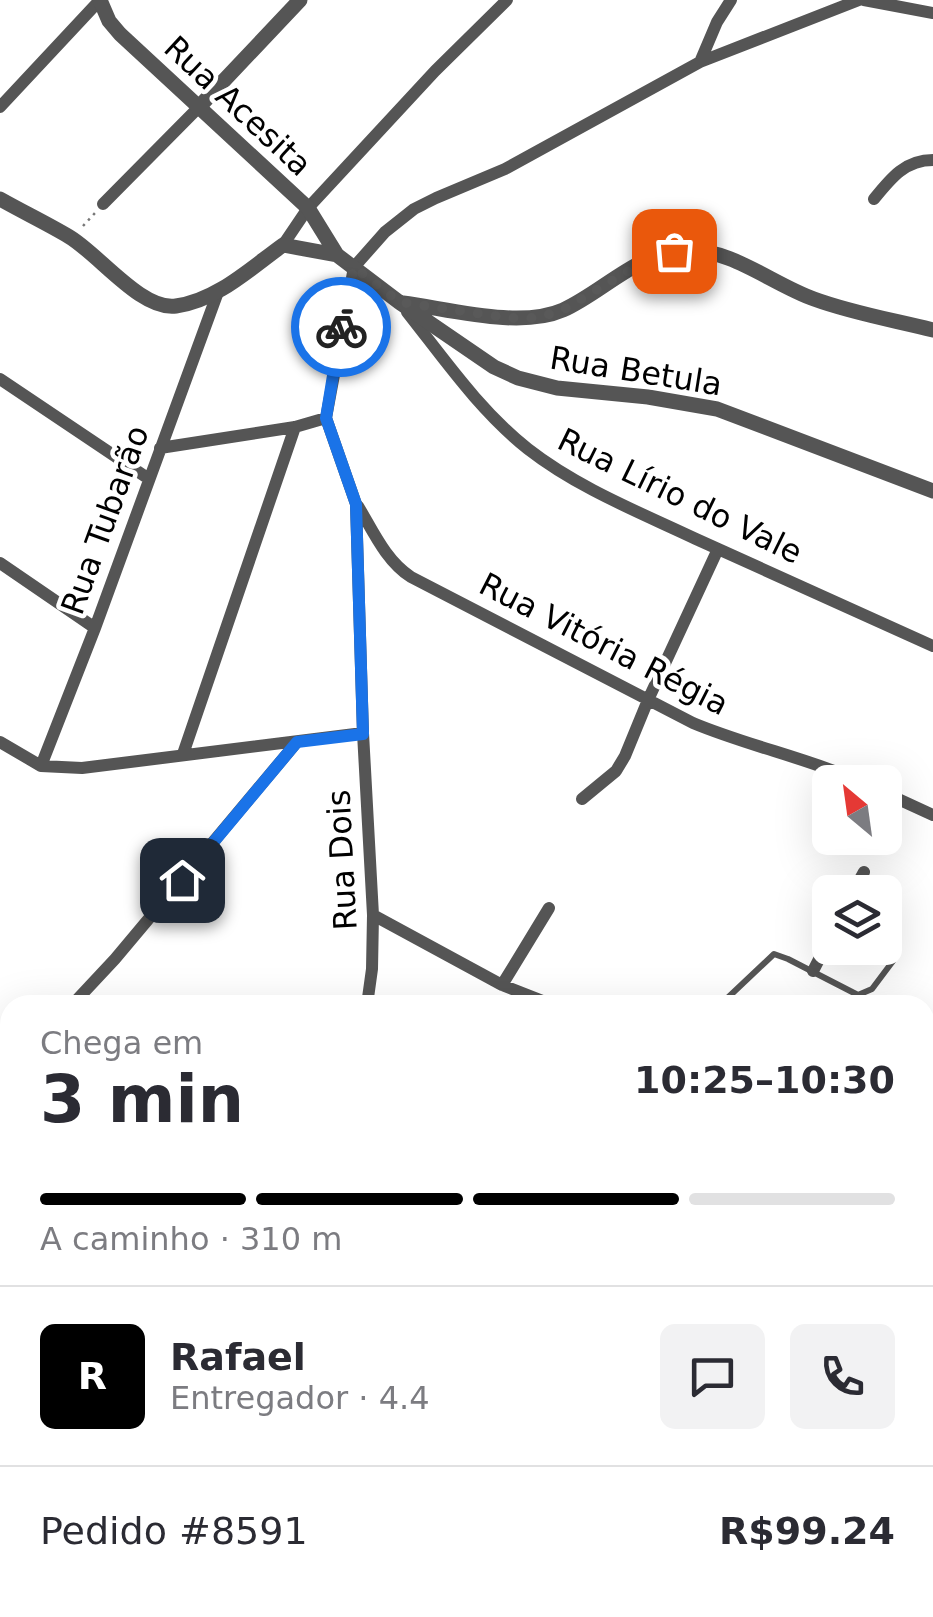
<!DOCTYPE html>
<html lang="pt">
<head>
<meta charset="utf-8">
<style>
	:root { --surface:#fff; --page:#f2f2f3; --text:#2b2b33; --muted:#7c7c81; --line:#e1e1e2; --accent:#000 }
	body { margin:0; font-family:"DejaVu Sans",sans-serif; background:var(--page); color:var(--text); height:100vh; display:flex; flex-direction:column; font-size:38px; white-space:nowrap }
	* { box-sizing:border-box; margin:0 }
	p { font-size:32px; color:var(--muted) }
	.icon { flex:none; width:55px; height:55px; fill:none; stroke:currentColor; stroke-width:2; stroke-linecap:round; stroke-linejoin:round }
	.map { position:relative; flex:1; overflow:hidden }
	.details { position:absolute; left:0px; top:995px; width:935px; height:622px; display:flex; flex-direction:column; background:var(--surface); border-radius:30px 30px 0 0; box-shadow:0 10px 40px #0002 }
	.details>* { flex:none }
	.needle { width:65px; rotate:331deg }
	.tools { position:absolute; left:812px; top:765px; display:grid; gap:20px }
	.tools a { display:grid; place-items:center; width:90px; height:90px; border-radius:15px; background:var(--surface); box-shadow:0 10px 40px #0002; font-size:50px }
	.pin { position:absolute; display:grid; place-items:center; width:85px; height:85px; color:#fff; margin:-42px; border-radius:20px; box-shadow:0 5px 15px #0006 }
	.courier { position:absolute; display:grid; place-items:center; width:100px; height:100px; margin:-50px; border:8px solid #1a73e8; border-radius:50%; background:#fff; color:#222; box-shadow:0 2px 12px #0007 }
	.headline em { font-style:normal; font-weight:700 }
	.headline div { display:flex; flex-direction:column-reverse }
	.headline { display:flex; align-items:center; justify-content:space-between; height:170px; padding:0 40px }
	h1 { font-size:65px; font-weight:700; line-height:75px }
	.bar { display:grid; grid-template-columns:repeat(4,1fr); gap:15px 10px; align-content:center; height:120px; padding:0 40px }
	.bar i { height:12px; border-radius:8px; background:var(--line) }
	.bar .current { background:var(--accent) }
	.bar p { grid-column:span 4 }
	.line { display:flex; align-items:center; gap:25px; padding:0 40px; border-top:2px solid var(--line) }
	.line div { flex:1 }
	.round { display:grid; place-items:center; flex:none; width:105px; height:105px; border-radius:15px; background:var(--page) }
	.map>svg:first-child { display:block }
</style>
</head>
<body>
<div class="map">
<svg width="933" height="1617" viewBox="0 0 933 1617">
	<rect width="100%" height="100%" fill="#fff"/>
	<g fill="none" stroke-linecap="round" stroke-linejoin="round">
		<path stroke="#777" stroke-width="2.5" stroke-dasharray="2.5 5" stroke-linecap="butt" d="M83 226 95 213"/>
		<path stroke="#555" stroke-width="6" d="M720 1005 774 954 788 959 858 995 872 989 893 961"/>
		<path stroke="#555" stroke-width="12" d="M864 0 933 13
			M700 62 717 22 731 0
			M0 107 100 0
			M874 199C891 178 905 160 933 160
			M103 204 198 108
			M283 245 308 208 435 71 507 0
			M407 312C445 360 480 411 528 449 578 488 639 512 696 539 775 575 854 611 933 646
			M0 379 149 479
			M160 448 295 427 326 418
			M358 506C373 531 386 561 411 577L693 723C748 746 807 758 862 782
			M0 563 95 628
			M0 742 41 766 82 768 363 733
			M183 754 295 427
			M41 766 95 628 218 292
			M885 793 933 815
			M582 799 616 771 625 756 648 700 718 549
			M853 892 864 872
			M373 915 502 985 553 1005
			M813 971 830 938
			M502 985 549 908
			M72 1005 115 959 297 742
			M367 1005 372 969 373 915 363 733 356 504 326 418 354 267 385 232 414 209 436 198 505 169 700 62 859 0
			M0 1039 10 1037
			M925 1061 933 1047
			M0 1228 10 1223
			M925 1286 933 1292
			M0 1391 10 1384
			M925 1422 933 1421
			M925 1435 933 1440
			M925 1559 933 1564
			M178 1608 186 1617
			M308 1608 323 1617
			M506 1608 538 1617
			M806 1608 821 1617
			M372 1617 379 1610"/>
		<path stroke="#555" stroke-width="15" d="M100 0 109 21 120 34 308 208 337 255 399 302 494 367 518 378 557 388 648 397 717 409 933 491
			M198 108 300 0
			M0 199C23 212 46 223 68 236 98 253 141 311 176 306 216 301 251 268 283 245L337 255
			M403 303C449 309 520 329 563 310 603 292 639 251 686 250 732 249 772 284 814 299 852 313 893 320 933 330"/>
	</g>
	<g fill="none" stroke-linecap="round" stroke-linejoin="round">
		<path stroke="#595959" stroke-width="10" stroke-dasharray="0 18" d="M341 327 354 267 399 302 510 318H535L561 311 647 260 674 251"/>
		<path stroke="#1a73e8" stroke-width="12" d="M182 880 297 742 363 734 356 504 326 418 341 327"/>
	</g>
	<g text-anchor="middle" stroke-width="9" stroke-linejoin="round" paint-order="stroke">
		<g font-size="32" fill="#000" stroke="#fff">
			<text transform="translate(238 106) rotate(43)" y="11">Rua Acesita</text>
			<text transform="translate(636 371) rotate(9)" y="11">Rua Betula</text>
			<text transform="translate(680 496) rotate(26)" y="11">Rua Lírio do Vale</text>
			<text transform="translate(105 520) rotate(-70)" y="11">Rua Tubarão</text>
			<text transform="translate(604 644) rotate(27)" y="11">Rua Vitória Régia</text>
			<text transform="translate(342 860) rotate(-93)" y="11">Rua Dois</text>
		</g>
	</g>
</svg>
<div class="tools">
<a><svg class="needle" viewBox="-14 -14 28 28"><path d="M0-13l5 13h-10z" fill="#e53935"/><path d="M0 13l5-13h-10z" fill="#7c7c81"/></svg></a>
<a><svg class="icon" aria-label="layers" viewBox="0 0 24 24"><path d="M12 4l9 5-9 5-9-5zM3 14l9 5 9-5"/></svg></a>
</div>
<div class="pin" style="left:674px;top:251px;background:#ea580c"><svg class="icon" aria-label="bag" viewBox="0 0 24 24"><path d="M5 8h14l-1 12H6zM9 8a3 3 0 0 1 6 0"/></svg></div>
<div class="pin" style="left:182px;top:880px;background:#1f2937"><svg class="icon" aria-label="home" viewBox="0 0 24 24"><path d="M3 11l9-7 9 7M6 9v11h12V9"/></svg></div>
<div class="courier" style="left:341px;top:327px"><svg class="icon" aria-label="bike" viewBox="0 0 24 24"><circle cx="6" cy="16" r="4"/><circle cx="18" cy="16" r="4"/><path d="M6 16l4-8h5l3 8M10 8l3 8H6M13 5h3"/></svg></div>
<section class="details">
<div class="headline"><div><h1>3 min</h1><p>Chega em</p></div><em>10:25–10:30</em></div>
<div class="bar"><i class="current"></i><i class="current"></i><i class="current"></i><i></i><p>A caminho · 310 m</p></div>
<div class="line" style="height:180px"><b class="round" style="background:var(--accent);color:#fff">R</b><div><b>Rafael</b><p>Entregador · 4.4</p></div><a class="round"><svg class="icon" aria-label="chat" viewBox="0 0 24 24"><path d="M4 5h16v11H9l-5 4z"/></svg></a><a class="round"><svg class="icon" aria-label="phone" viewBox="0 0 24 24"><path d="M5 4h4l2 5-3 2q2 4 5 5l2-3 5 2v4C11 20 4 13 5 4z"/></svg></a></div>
<div class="line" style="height:130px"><div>Pedido #8591</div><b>R$99.24</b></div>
</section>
</div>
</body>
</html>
